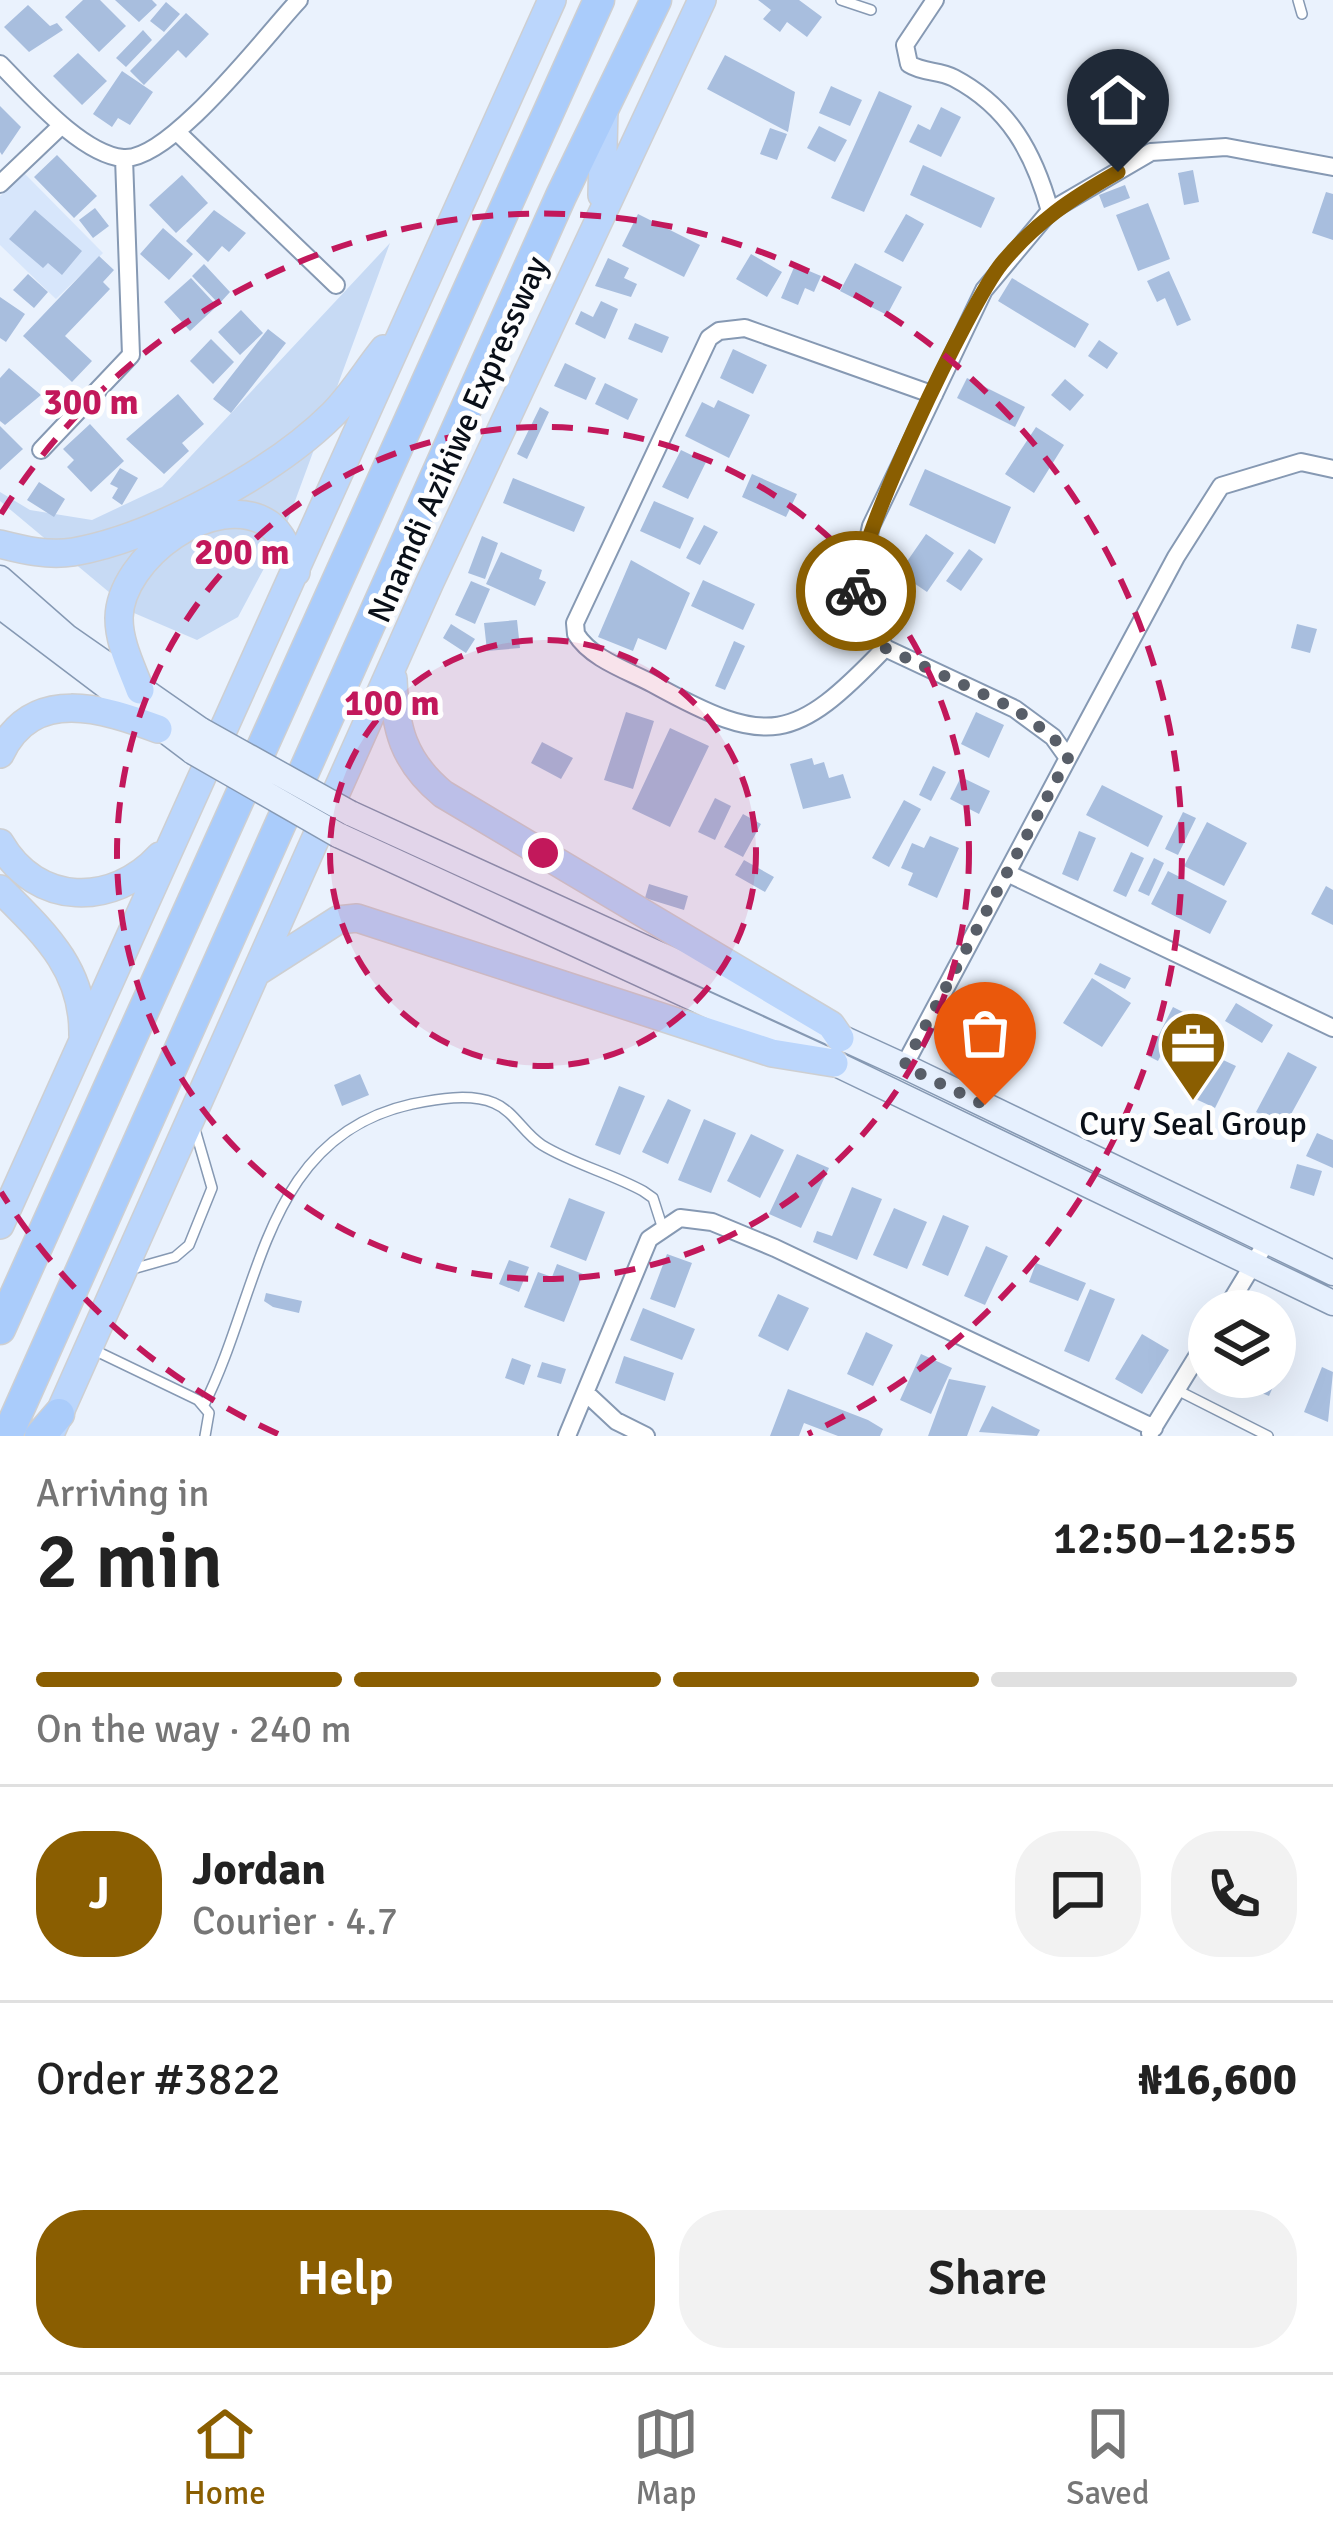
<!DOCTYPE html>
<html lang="en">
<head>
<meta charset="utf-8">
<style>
	:root { --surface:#fff; --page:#f2f2f2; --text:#222; --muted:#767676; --line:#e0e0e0; --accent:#8a5e01 }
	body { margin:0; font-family:Signika,sans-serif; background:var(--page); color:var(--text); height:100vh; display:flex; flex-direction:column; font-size:45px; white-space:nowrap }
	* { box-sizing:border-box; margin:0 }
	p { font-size:39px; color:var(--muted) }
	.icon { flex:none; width:66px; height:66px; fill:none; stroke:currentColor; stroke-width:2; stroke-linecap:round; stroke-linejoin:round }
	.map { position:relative; height:1436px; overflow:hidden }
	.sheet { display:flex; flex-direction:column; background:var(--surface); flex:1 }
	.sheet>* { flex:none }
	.tools { position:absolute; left:1188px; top:1290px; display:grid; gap:24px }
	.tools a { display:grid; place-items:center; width:108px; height:108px; border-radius:50%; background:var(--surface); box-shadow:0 12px 48px #0002; font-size:60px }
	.pin { position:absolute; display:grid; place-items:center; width:102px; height:102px; color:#fff; margin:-123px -51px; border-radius:50% 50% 50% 0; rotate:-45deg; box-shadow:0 0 12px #0007 }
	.pin .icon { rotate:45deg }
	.courier { position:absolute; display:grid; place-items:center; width:120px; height:120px; margin:-60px; border:9px solid #8a5e01; border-radius:50%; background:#fff; color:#222; box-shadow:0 3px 15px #0007 }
	.headline em { font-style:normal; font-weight:600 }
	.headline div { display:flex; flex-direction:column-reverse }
	.headline { display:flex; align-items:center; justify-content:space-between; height:204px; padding:0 36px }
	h1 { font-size:78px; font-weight:600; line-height:90px }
	.bar { display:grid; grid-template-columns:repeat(4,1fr); gap:18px 12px; align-content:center; height:144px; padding:0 36px }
	.bar i { height:15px; border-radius:9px; background:var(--line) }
	.bar .active { background:var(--accent) }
	.bar p { grid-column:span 4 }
	.line { display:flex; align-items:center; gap:30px; padding:0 36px; border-top:3px solid var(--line) }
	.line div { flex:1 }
	.round { display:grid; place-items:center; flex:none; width:126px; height:126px; border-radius:48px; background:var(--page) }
	.action { display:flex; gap:24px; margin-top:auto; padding:24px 36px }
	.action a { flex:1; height:138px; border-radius:48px; background:var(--accent); color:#fff; font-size:48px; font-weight:600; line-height:138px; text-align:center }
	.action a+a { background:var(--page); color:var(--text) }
	.tab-bar { display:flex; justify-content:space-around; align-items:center; height:168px; border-top:3px solid var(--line); background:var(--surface); font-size:33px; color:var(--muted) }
	.tab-bar a { display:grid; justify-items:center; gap:6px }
	.tab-bar .active { color:var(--accent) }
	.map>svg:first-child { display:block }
</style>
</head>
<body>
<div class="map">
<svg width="1333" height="1436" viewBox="0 0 1333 1436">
	<rect width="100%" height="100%" fill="#eaf2fd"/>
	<path fill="#d7e6fb" d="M24 173 103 253 56 299 0 245V196Z"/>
	<path fill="#c7daf4" d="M390 243 284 531 238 617 197 640 134 613 0 501V492L30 510 92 520 162 487Z"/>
	<path fill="#a8bede" d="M83 0H100L126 26 99 52 65 17Z
		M115 0H152L157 5 139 22Z
		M758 0H799L822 17 807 37 787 22 780 32 763 19 771 10Z
		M166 2 180 14 164 32 150 21Z
		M28 5 50 26 57 23 63 30 29 52 4 27Z
		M186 13 209 34 186 58 178 50 144 85 130 71Z
		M143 30 152 40 126 67 116 58Z
		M78 53 107 81 82 105 53 76Z
		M725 55 795 92 788 132 707 89Z
		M122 71 153 92 130 125 118 118 112 127 93 114Z
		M831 86 862 100 850 126 819 113Z
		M879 91 912 106 864 212 831 198Z
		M0 106 21 127 2 155 0 152Z
		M941 107 961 117 941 157 909 142 918 124 930 130Z
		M819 126 847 140 835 162 807 148Z
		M770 128 787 134 777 160 760 154Z
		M57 155 97 196 74 218 34 177Z
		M923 165 995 198 981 228 910 195Z
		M1193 170 1199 202 1184 205 1178 173Z
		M182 175 208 203 176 233 149 205Z
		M1125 185 1130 198 1104 208 1099 195Z
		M1326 192 1333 194V240L1312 233Z
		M1148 203 1170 259 1138 271 1116 215Z
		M95 208 109 226 93 238 79 220Z
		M35 210 82 251 62 275 48 263 43 268 9 239Z
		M214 210 246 233 229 252 222 246 208 262 186 241Z
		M638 214 700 245 684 277 622 246Z
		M906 214 924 224 903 262 884 252Z
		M163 228 193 254 169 280 140 254Z
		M751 254 782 272 767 297 736 279Z
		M99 256 114 270 103 282 110 289 65 336 92 361 72 382 23 336Z
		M608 258 629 268 624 278 637 284 631 297 595 286Z
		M855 263 902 287 887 315 840 291Z
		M204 264 230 292 219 304 192 276Z
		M795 265 821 276 814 292 805 288 798 305 781 298Z
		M1169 271 1191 320 1177 326 1165 298 1157 302 1147 281Z
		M28 274 48 292 34 308 13 290Z
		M191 278 217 306 190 331 164 302Z
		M1012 278 1089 324 1075 348 998 301Z
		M0 297 25 314 6 342 0 338Z
		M601 301 618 309 605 339 575 324 581 311 593 317Z
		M241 310 263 333 240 355 218 332Z
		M635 323 669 337 662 353 628 339Z
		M268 329 286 343 231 413 213 399Z
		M211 339 234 362 213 384 190 361Z
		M1099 340 1118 353 1107 369 1088 356Z
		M733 349 767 365 753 394 720 378Z
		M565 363 596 378 586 400 554 386Z
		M9 368 41 395 5 425 0 421V378Z
		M967 378 1025 407 1015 427 957 398Z
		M1065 379 1084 395 1070 411 1051 395Z
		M605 383 638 399 628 420 595 404Z
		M178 394 204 424 182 443 189 451 164 474 126 439Z
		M718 400 750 415 729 458 685 436 702 402 714 408Z
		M540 407 549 412 527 459 517 454Z
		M90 424 124 461 91 492 67 467 74 460 63 449Z
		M0 426 23 449 0 470Z
		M1036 427 1064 445 1034 493 1005 474Z
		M681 450 706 462 688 499 662 487Z
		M120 468 138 478 122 505 112 498 118 488 110 484Z
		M925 469 1011 507 995 544 909 505Z
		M752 474 797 494 786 517 742 497Z
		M513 478 585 507 574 532 503 503Z
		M39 482 65 499 54 517 27 500Z
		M654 501 694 518 680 549 640 531Z
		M704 525 718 532 700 565 686 558Z
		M926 534 954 553 927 592 899 573Z
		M482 536 498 543 485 579 468 573Z
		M969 549 983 559 961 591 946 581Z
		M501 552 542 570 539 579 546 582 535 606 486 584Z
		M631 560 690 593 666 650 638 638 633 651 598 637Z
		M703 580 755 604 743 630 691 606Z
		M471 581 490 589 475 624 455 615Z
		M517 620 520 648 487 651 484 623Z
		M451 624 475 639 466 653 443 638Z
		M1297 624 1317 629 1310 653 1291 648Z
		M734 641 745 646 725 690 715 686Z
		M626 712 654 721 633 789 604 780Z
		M976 712 1004 725 989 758 961 744Z
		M670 728 709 746 670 827 632 809Z
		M542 742 573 758 561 779 531 763Z
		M812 758 814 765 824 762 829 778 843 774 851 798 803 809 790 764Z
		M933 766 946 772 931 801 919 795Z
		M961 777 990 791 979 814 950 799Z
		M1102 785 1163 816 1148 847 1086 815Z
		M715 798 731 806 715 840 698 832Z
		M904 800 921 809 889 867 872 858Z
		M1183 812 1196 818 1178 855 1165 849Z
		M743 814 761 824 743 857 724 847Z
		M1207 822 1247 843 1224 886 1184 866Z
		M1079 831 1096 838 1078 881 1062 874Z
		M930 836 959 848 937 898 908 885 913 873 901 868 912 843 924 848Z
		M1131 852 1144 858 1126 897 1113 891Z
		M1154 858 1164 863 1149 896 1138 891Z
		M744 860 774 877 765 892 735 875Z
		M1168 871 1227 901 1210 934 1151 904Z
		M649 884 688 896 684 910 645 898Z
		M1326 886 1333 890V925L1311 914Z
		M1100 963 1131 978 1125 989 1094 974Z
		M1092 978 1131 1003 1102 1047 1063 1023Z
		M1236 1003 1273 1025 1262 1043 1225 1021Z
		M1173 1007 1183 1012 1158 1061 1148 1056Z
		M1206 1052 1236 1066 1215 1108 1187 1095Z
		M1288 1052 1317 1067 1284 1127 1256 1112Z
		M955 1058 982 1068 975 1084 949 1075Z
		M360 1074 369 1095 342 1106 334 1085Z
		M619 1086 645 1096 620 1155 595 1145Z
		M668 1099 691 1110 668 1164 642 1152Z
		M704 1119 736 1133 711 1193 678 1180Z
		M1317 1133 1333 1140V1168L1306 1156Z
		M751 1134 784 1150 760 1198 727 1181Z
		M797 1154 829 1168 801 1228 769 1214Z
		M1297 1164 1322 1171 1314 1196 1290 1188Z
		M852 1187 882 1199 857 1260 813 1242 817 1231 832 1236Z
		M569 1198 605 1212 586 1261 550 1247Z
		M894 1208 927 1222 907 1269 873 1255Z
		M943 1215 969 1226 948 1276 922 1265Z
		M986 1246 1008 1256 985 1305 964 1296Z
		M667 1254 692 1263 675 1308 650 1299Z
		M509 1260 529 1267 519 1292 499 1284Z
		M1036 1263 1086 1283 1078 1301 1029 1282Z
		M557 1264 583 1274 564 1322 524 1307 538 1272 552 1277Z
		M1090 1289 1115 1299 1089 1362 1064 1351Z
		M266 1293 302 1301 299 1313 273 1307 264 1301Z
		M778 1294 809 1308 788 1351 758 1336Z
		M643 1308 695 1329 682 1360 630 1340Z
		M866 1332 893 1345 873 1386 847 1374Z
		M1142 1334 1169 1350 1142 1394 1115 1379Z
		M1275 1348 1287 1354 1269 1396 1242 1385 1246 1377H1275Z
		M921 1354 952 1368 931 1414 900 1400Z
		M624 1356 674 1373 665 1401 615 1383Z
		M512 1358 531 1365 524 1385 505 1378Z
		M542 1362 566 1369 561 1384 537 1377Z
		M1322 1367 1333 1372 1328 1422 1304 1412Z
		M949 1379 986 1386 967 1436H928Z
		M788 1389 868 1420 883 1429 880 1436H838L804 1423 799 1436H770Z
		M992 1406 1040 1430 1037 1436 979 1432Z"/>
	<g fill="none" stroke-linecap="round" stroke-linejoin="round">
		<defs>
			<path id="service" d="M841 0 871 10
				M1298 0 1302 14
				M129 1270 175 1257 189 1245 212 1188 194 1126
				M94 1350 198 1400 209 1413 205 1436
				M1177 1390 1268 1436
				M204 1405C262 1290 263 1137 412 1104 437 1099 470 1093 494 1103 514 1111 524 1134 542 1145 573 1164 610 1173 643 1191L653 1198 662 1226"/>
			<path id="minor" d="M935 0 905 45 909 64C923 73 939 70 954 78 1009 107 1034 153 1050 211
				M0 64C29 93 81 154 123 158 170 162 266 35 299 0
				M177 132 336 285
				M0 184 62 125
				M41 450 131 355 124 158
				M885 648C794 743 769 748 653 684 629 671 591 659 576 634L575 623 709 338 719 331 745 328 934 395
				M1068 758 1176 557 1221 486 1301 462 1333 469
				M1007 873 1333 1028
				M904 1066 1068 758 1053 737 1015 709 885 648 856 593 871 526 984 290 1050 211 1151 152 1226 147 1333 167
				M1225 1311 1266 1243
				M586 1393 616 1421 646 1436
				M1150 1433 1209 1337
				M567 1436 649 1239 680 1218 712 1222 775 1248 1154 1428"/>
			<path id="secondary" d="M0 578 66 636 201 730
				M0 606 193 752
				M350 813 904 1066 1333 1273
				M338 835 834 1063 1333 1303"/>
			<path id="trunk" d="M602 195 604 107
				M0 544C24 550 48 556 73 552 154 538 275 472 333 414 352 395 367 370 384 349
				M393 679C395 728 403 761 443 794L831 1025 840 1038
				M140 690C131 666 119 643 119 618 120 558 215 488 269 524 284 535 290 556 296 572
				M0 754C33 685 104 709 158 729
				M0 843C37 907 113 907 160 856
				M0 889C44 933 84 969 83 1035
				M260 970 338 920 357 918 772 1053 834 1063
				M0 1225 552 0
				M51 1432 430 582 702 0"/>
			<path id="motorway" d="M0 1329 599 0
				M7 1436 561 196 656 0
				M40 1436 59 1414"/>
		</defs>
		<use href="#service" stroke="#8699b3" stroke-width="12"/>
		<use href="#minor" stroke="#8699b3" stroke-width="20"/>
		<use href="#secondary" stroke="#8699b3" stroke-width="27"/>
		<use href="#trunk" stroke="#cecfd1" stroke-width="30"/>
		<use href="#motorway" stroke="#cecfd1" stroke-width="33"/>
		<use href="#service" stroke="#fff" stroke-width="9"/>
		<use href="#minor" stroke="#fff" stroke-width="16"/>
		<use href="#secondary" stroke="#e6f0fe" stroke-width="24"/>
		<use href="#trunk" stroke="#bbd6fc" stroke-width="27"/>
		<use href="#motorway" stroke="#aaccfb" stroke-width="30"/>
		<defs>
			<path id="secondary-bridge" d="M201 730 350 813
				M193 752 338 835"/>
		</defs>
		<use href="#secondary-bridge" stroke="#8699b3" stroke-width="27" stroke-linecap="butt"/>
		<use href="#secondary-bridge" stroke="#e6f0fe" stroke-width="24"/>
	</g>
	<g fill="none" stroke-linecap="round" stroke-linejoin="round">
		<path stroke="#585e68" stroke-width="12" stroke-dasharray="0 21.6" d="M856 591 885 648 1015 709 1053 737 1068 758 904 1066 985 1105"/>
		<path stroke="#8a5e01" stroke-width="15" d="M856 591C854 545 970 302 1002 263 1036 222 1072 198 1118 172"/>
	</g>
	<circle cx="543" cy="853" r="213" fill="#c2185b" fill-opacity=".12"/>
	<g fill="none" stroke="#c2185b" stroke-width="6" stroke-dasharray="21 15">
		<circle cx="543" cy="853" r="213"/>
		<circle cx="543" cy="853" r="426"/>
		<path d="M278 1434A639 639 0 0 1 1 1192M1 514A639 639 0 1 1 808 1434"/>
	</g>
	<defs>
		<symbol id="office-pin" viewBox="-11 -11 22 30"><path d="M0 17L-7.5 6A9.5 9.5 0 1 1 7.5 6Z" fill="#8a5e01" stroke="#fefefe"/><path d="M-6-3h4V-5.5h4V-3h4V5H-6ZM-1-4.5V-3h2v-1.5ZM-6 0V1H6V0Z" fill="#fff"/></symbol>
	</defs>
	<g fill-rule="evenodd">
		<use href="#office-pin" x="1155" y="1006" width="76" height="104"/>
	</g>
	<g text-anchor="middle" stroke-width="10" stroke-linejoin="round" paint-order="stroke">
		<g font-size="33" fill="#090f18" stroke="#fefefe">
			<text transform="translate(457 439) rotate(-66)" y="12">Nnamdi Azikiwe Expressway</text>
		</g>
		<g font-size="33" fill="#090f18" stroke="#fefefe">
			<text x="1193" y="1135">Cury Seal Group</text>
		</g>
	</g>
	<circle cx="543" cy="853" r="18" fill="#c2185b" stroke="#fefefe" stroke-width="6"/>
	<g font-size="36" text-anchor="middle" font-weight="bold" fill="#c2185b" stroke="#fefefe" stroke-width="10" stroke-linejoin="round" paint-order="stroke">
		<text x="91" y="414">300 m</text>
		<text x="242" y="564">200 m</text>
		<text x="392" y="715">100 m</text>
	</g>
</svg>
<div class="tools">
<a><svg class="icon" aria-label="layers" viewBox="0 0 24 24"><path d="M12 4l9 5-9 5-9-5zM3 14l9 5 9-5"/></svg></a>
</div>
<div class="pin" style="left:985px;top:1105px;background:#ea580c"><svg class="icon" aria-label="bag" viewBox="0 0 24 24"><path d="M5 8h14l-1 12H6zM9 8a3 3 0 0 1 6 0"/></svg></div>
<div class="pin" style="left:1118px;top:172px;background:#1f2937"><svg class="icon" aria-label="home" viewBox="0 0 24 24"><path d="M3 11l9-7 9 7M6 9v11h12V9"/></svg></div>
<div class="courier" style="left:856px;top:591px"><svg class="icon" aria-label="bike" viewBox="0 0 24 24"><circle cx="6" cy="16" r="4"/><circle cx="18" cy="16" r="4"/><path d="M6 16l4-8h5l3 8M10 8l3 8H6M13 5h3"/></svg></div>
</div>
<section class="sheet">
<div class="headline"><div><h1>2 min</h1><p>Arriving in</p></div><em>12:50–12:55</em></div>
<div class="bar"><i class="active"></i><i class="active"></i><i class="active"></i><i></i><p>On the way · 240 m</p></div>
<div class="line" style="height:216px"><b class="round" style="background:var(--accent);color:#fff">J</b><div><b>Jordan</b><p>Courier · 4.7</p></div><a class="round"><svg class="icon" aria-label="chat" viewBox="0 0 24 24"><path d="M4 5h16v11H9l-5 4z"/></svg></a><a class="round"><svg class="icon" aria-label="phone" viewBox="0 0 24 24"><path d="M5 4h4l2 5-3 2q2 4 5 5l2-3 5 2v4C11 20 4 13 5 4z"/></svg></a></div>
<div class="line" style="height:156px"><div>Order #3822</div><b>₦16,600</b></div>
<div class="action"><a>Help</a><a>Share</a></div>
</section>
<nav class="tab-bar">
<a class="active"><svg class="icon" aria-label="home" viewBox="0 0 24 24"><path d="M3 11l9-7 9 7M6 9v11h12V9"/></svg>Home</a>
<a><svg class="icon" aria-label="map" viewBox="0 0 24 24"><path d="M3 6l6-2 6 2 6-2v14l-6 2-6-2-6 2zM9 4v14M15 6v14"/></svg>Map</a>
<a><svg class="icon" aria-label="saved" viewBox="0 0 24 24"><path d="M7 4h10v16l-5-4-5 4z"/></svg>Saved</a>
</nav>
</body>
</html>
